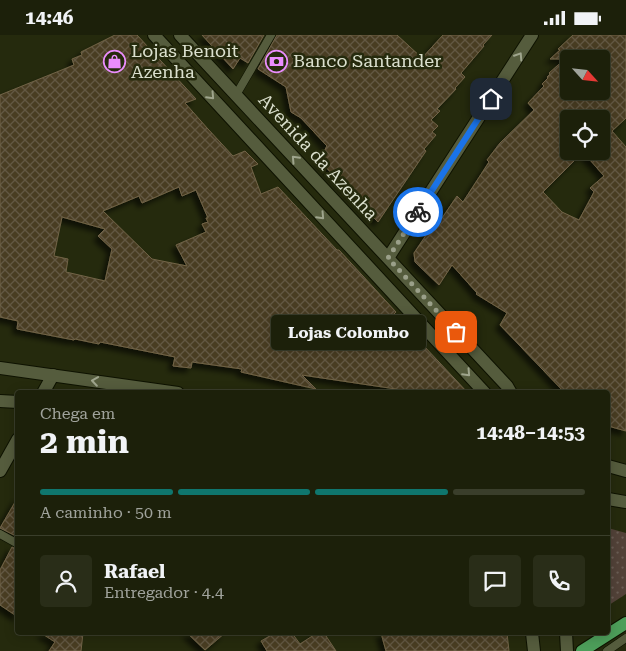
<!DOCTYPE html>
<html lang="pt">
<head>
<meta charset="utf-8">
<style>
	:root { --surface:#1c200a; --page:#292d18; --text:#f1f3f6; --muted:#a0a39c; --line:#3a3e2b; --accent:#0f766e }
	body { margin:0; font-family:"Roboto Serif",serif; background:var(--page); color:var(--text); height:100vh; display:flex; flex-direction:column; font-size:19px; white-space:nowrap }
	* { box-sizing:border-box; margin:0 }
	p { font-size:16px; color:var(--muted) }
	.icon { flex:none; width:28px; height:28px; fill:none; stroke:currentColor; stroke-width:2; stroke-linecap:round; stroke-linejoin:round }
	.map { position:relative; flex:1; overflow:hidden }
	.drawer { position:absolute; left:15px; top:355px; width:595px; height:245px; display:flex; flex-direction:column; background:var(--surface); border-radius:5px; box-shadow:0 2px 12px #0003,0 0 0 1px var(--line) }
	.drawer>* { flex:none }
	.needle { width:32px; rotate:117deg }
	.fabs { position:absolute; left:560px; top:15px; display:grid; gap:10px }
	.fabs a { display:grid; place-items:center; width:50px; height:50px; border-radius:5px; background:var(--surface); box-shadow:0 2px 12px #0003,0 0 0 1px var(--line); font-size:25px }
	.pin { position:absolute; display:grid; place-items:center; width:42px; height:42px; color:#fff; margin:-21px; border-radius:10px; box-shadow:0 2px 8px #0006 }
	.courier { position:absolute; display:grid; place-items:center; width:50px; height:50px; margin:-25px; border:4px solid #1a73e8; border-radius:50%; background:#fff; color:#222; box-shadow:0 1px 6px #0007 }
	.bubble { position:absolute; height:35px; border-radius:5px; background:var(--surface); box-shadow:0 2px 12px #0003,0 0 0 1px var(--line); font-size:16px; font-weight:700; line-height:35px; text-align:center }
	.head em { font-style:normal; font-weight:700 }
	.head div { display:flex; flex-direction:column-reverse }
	.head { display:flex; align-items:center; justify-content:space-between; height:85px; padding:0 25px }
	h1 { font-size:32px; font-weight:700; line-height:38px }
	.bar { display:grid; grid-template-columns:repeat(4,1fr); gap:8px 5px; align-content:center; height:60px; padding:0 25px }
	.bar i { height:6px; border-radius:4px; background:var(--line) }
	.bar .on { background:var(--accent) }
	.bar p { grid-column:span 4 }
	.line { display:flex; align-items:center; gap:12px; padding:0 25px; border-top:1px solid var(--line) }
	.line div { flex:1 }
	.round { display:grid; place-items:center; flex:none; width:52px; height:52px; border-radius:5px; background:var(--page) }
	.status { display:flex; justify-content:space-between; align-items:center; height:35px; padding:0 25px; background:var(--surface); direction:ltr }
	.status svg { height:14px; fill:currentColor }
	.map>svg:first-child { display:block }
</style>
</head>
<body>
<div class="status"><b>14:46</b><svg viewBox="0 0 49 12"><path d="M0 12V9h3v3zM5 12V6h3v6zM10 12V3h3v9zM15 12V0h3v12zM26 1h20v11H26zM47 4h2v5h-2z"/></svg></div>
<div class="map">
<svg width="626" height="616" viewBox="0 0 626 616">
	<defs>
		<pattern id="park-dots" width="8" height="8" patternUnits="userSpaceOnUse" patternTransform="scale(1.25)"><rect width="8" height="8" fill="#524238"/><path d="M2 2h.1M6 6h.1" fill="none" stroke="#6a5d54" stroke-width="1.8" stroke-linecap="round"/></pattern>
		<pattern id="building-cross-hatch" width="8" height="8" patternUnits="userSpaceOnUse" patternTransform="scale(1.25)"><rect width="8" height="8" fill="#493d24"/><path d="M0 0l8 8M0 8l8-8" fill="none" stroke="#635943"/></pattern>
		<filter id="shadow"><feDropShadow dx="-4.5" dy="4.5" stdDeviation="2.5" flood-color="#0009"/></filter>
	</defs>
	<rect width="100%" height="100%" fill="#252a0d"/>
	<path fill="url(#park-dots)" d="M608 493 626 498V559L609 570 608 569Z"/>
	<path fill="url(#building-cross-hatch)" stroke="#726447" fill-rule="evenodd" filter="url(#shadow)" d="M115 0H137L196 64 185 68 208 94 233 121 245 116 258 129 251 132 261 159 278 152 337 215H339L396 277 394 279 468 358H392L396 354 302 340 316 354 241 337 242 334 192 327 191 333 173 331 175 322 100 307 99 309 75 304 74 305 17 294 18 286 0 282V60L74 30 72 24 82 20 81 17ZM179 152 182 161 196 155 208 183H206L208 187 202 189 206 197 176 210 187 231 152 224 103 176 139 161 142 168ZM62 182 105 194 98 201 112 214 105 246 66 237 68 224 54 221Z
		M202 0H264L248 28 240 23 233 34Z
		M277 0H397L422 23 443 0H492L483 10 484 11 461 38 465 42 455 53 456 54 437 74 440 76 431 85 438 91 432 97 436 100 424 114 426 116 378 187 319 125 327 111 301 83 291 77 286 52 258 34Z
		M573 0H626V83L612 96 626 112V396L608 391V358H565L500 290 507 278 476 259 477 258 452 230 439 250 415 227 414 218 439 181 442 183 457 161 463 167 489 127 487 125 500 108 534 75 528 68 544 51 542 49 548 43 547 42 550 39 549 38 565 24H550L560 15 558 14ZM569 24H601V56H569ZM569 84H601V116H569ZM583 117 604 141 590 153 594 157 579 185 562 177 543 157Z
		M18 462V502L0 493Z
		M12 512 18 515V582L0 570V535Z
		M41 598H83L81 616H49L55 607Z
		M187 598H225L205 615Z
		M275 598H292L300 609 317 598H324L336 616H267L261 606Z
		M381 598H507L509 616H386Z"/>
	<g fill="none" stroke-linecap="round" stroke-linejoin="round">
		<defs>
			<path id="lane" d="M236 60 271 0
				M0 499 18 509
				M607 616 626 603"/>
			<path id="street" d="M43 358 53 340
				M0 436 18 404"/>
			<path id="secondary" d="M154 0 485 358
				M180 0 507 351 511 358
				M388 223 532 0
				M0 333 178 358
				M0 366 18 367
				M608 431 626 436
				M608 464 626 467
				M532 598 534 616
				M566 598 567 616"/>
			<path id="primary" d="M582 616 626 588"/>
		</defs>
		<use href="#lane" stroke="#0e1200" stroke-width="9"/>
		<use href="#street" stroke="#0e1200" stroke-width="14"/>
		<use href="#secondary" stroke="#0e1200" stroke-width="14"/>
		<use href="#primary" stroke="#0e1200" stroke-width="14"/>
		<use href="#lane" stroke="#555c3d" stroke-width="8"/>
		<use href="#street" stroke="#555c3d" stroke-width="12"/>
		<use href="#secondary" stroke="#555c3d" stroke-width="12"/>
		<use href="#primary" stroke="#4d9e5a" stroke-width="12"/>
	</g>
	<defs><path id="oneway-chevron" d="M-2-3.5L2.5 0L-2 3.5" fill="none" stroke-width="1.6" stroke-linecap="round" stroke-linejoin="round" transform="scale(1.25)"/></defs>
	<g stroke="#9fa58d">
		<use href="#oneway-chevron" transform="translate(519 21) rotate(-57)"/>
		<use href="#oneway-chevron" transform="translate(211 61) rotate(47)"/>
		<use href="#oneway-chevron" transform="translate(295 124) rotate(-133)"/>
		<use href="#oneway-chevron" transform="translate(321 181) rotate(47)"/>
		<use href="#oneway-chevron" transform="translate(467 338) rotate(47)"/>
		<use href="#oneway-chevron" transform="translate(95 346) rotate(-172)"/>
	</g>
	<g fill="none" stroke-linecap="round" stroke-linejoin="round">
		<path stroke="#9ba08a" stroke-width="5" stroke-dasharray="0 9" d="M418 177 388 223 456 297"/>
		<path stroke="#1a73e8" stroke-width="6" d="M418 177 491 64"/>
	</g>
	<defs>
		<symbol id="shop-ring" viewBox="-11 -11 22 22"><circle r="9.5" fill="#252a0d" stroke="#ea8dfd" stroke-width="1.5"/><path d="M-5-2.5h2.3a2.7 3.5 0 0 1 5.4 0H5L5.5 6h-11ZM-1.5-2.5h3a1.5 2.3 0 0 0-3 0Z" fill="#ea8dfd"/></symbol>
		<symbol id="bank-ring" viewBox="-11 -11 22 22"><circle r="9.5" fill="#252a0d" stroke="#ea8dfd" stroke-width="1.5"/><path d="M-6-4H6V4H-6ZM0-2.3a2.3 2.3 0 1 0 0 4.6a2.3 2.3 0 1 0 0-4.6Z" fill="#ea8dfd"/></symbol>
	</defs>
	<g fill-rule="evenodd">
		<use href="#shop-ring" x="102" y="14" width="25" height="25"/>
		<use href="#bank-ring" x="264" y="14" width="25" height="25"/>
	</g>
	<g text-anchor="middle" stroke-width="5" stroke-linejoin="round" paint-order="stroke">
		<g font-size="18" fill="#dbe0ce" stroke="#252a0d" text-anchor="start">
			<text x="131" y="22">Lojas Benoit<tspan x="131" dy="21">Azenha</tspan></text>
			<text x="293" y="32">Banco Santander</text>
		</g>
		<g font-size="18" fill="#dbe0ce" stroke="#252a0d">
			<text transform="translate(318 122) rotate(47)" y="6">Avenida da Azenha</text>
		</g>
	</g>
</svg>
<div class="fabs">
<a><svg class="needle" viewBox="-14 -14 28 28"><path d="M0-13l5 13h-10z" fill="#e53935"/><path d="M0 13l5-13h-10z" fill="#a0a39c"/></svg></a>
<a><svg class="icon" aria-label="locate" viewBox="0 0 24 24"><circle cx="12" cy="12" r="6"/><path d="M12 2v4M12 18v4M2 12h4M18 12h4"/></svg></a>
</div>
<div class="pin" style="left:456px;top:297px;background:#ea580c"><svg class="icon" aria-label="bag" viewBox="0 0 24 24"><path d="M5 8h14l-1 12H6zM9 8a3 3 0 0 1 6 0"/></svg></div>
<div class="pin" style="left:491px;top:64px;background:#1f2937"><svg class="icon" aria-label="home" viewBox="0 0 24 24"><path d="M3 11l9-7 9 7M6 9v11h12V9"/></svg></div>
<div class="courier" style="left:418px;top:177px"><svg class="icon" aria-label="bike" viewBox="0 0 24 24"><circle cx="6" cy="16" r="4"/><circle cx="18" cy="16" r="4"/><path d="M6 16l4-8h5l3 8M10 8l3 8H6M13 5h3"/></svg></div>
<div class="bubble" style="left:271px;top:280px;width:155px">Lojas Colombo</div>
<section class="drawer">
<div class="head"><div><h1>2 min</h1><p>Chega em</p></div><em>14:48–14:53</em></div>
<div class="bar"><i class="on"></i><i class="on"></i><i class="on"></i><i></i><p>A caminho · 50 m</p></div>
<div class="line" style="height:90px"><a class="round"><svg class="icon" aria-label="person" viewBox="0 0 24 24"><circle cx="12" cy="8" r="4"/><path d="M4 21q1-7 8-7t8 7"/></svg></a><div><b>Rafael</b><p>Entregador · 4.4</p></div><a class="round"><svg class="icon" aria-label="chat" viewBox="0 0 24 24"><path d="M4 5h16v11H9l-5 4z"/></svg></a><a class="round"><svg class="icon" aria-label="phone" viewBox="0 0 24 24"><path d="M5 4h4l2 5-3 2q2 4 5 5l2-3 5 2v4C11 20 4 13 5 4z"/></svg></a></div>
</section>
</div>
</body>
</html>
